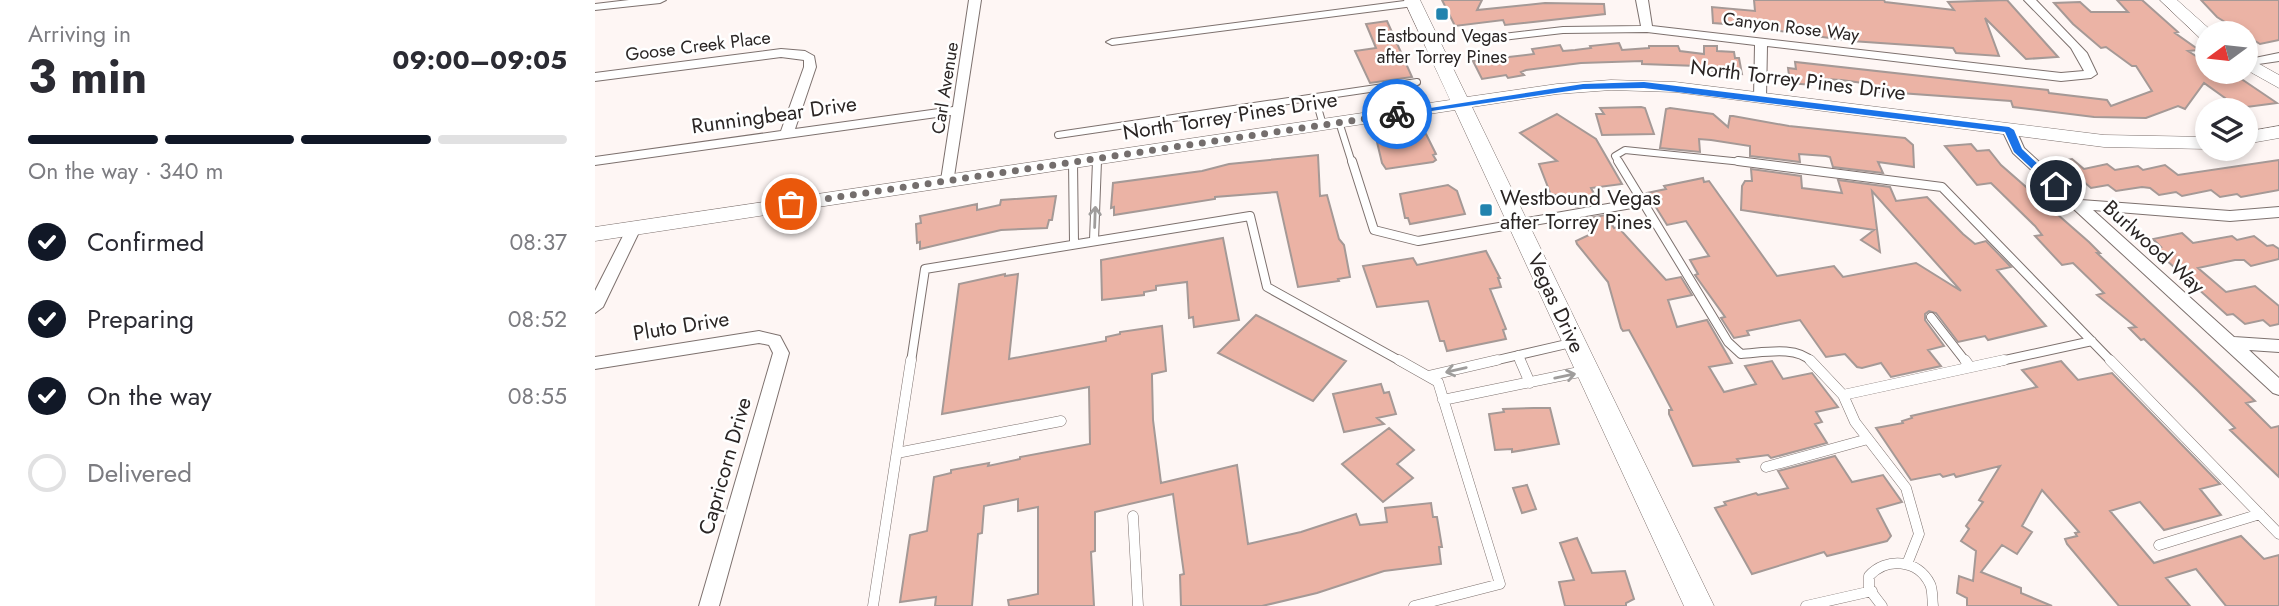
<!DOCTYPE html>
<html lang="en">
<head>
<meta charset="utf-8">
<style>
	:root { --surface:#fff; --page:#f7f7f7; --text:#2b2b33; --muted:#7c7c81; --line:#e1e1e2; --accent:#111827 }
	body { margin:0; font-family:Jost,sans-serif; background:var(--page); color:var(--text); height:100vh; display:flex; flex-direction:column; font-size:26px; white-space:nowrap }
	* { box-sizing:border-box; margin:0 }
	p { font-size:23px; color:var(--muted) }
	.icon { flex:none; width:38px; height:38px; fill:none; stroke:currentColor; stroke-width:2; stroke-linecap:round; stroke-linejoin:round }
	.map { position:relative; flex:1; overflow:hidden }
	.drawer { display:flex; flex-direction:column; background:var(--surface); width:595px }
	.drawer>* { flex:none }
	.needle { width:46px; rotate:255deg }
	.controls { position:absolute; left:1600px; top:21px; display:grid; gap:14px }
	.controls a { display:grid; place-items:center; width:63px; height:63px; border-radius:50%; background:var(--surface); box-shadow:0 4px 10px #0003; font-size:35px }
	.pin { position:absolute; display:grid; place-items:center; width:60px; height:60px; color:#fff; margin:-30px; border:4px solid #fff; border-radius:50%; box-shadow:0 2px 7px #0007 }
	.courier { position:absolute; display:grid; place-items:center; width:70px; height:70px; margin:-35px; border:5px solid #1a73e8; border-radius:50%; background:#fff; color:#222; box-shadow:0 2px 9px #0007 }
	.headline em { font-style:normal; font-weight:700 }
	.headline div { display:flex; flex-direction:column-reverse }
	.headline { display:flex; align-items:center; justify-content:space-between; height:119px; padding:0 28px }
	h1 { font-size:46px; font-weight:700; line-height:52px }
	.bar { display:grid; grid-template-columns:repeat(4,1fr); gap:10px 7px; align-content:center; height:84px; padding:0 28px }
	.bar i { height:9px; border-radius:5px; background:var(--line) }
	.bar .current { background:var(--accent) }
	.bar p { grid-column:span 4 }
	ol { padding:0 28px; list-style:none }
	li { display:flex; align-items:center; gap:21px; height:77px }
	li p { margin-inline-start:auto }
	li .icon { padding:7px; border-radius:50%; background:var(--accent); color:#fff; stroke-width:4 }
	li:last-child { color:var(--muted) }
	li i { width:38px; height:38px; border:4px solid var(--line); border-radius:50% }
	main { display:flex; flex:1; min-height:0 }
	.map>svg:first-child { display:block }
</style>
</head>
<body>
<main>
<section class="drawer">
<div class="headline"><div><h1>3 min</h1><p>Arriving in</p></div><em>09:00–09:05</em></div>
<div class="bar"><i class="current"></i><i class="current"></i><i class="current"></i><i></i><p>On the way · 340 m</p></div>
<ol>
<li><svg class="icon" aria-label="check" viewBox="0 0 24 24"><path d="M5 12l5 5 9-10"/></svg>Confirmed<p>08:37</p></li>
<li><svg class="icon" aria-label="check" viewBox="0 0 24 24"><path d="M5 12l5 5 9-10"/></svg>Preparing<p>08:52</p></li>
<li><svg class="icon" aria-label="check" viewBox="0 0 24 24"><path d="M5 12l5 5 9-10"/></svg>On the way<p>08:55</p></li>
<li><i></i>Delivered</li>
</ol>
</section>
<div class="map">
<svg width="1684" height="606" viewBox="0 0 1684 606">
	<rect width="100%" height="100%" fill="#fef6f4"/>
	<path fill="#ebb3a5" stroke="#a59996" stroke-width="2" d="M847 0H887L882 10 950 3 1009 4 1010 14 910 25 908 20 860 26Z
		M1159 0H1289L1290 2 1359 10 1353 2 1412 0 1463 57 1431 59 1390 18 1404 56 1361 53 1358 48 1256 41 1170 29V27L1118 23 1117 7 1160 11Z
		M1522 0H1547L1583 32 1580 33 1604 50 1593 51 1612 63V72H1636L1682 103 1644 108 1609 83 1590 109 1583 106 1551 118 1499 117 1418 107 1416 101 1277 91 1275 84 1246 80 1215 78 1216 85 1195 83 1193 68 1201 69 1200 62 1453 90 1454 93 1512 100 1516 106 1557 91 1541 66H1537L1511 47 1506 48 1478 24 1459 3 1485 2 1496 12H1533Z
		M1606 0H1684V40L1665 44 1622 17Z
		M792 21 817 77 775 83 760 51 781 48 771 24Z
		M1024 43 1027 50 1054 48V46H1083L1085 51 1109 54V46H1122V51L1139 52 1140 58H1144L1147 74 1103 69V66L1047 64V61L986 63 931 70 926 72 929 75 913 78 911 75 887 79 878 61 939 54 937 49 965 45 968 51 980 50 996 48 995 46Z
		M1046 107 1050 108 1059 134 1007 135 1001 114H1009L1005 108Z
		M1075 108 1118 114 1133 127 1135 116H1138L1194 126 1310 138 1318 145 1319 167 1283 162 1288 173 1238 167 1235 157 1231 156 1204 154 1205 162 1155 156V146L1116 140 1104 139 1105 152 1065 148 1071 109Z
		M962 114 1001 139 1027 184 996 188 1004 203 981 207 974 195H956L944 164 962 161 925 133Z
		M831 134 841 154 838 155 841 160 838 162 791 169 787 163 782 142Z
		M1376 144 1382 151 1394 150 1406 165 1494 242 1505 253H1502L1660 401 1651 403 1676 428 1684 426V477L1635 430 1640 428 1602 390 1549 339 1546 340 1534 328 1541 327 1502 295 1509 293 1478 263 1467 265 1440 236 1447 235 1440 226 1396 183 1382 185 1350 146Z
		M723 155 725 196 732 195 744 239 749 245 755 277 743 279 744 281 703 287 682 192 620 197V199L519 215V207L516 208 518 183 607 171 634 164Z
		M1477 159 1489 169 1512 164 1520 170 1543 166 1548 170 1570 165 1583 175 1684 160V190L1646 197 1642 194 1625 197 1616 190 1587 196 1581 192 1564 195 1555 188 1547 187 1521 191 1513 185 1496 188 1488 181 1483 182 1460 162Z
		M1156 169 1206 176 1207 188 1247 193 1243 180 1295 187 1301 201 1332 197 1368 234 1380 244 1391 241 1416 267 1402 270 1451 326 1393 340 1390 336 1363 342 1341 313 1334 311 1330 314V320L1349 346 1333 350 1346 366 1296 377 1286 363 1267 368 1262 367 1250 354 1231 357 1205 320 1152 331 1154 335 1139 338 1126 318 1130 317 1100 275 1103 274 1095 260 1114 256 1091 221 1072 225 1052 193 1071 189 1069 186 1108 178 1109 182 1114 181 1182 276 1239 266 1248 277 1321 263 1366 291 1277 191 1285 252 1266 240 1279 230 1146 210 1147 186 1150 181H1157Z
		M853 185 862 191 870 214 815 224 813 218H810L805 194Z
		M461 196 457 220H454L452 228 406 230 325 249V242L322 243 321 224 326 223 325 216 382 204V210L405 205 406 200Z
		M1011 215 1019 228 1023 227 1071 280 1086 277 1097 295 1073 300 1082 327 1112 320 1137 363 1114 367 1129 392 1161 384 1150 366 1177 361 1188 379 1217 373 1243 407 1221 412 1227 422 1220 424 1232 443 1176 458 1173 455 1142 459 1144 462 1098 466 1074 414V410H1077L1056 370 1034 330 1028 331 1026 328 1013 282 982 244 981 241 996 234 987 219Z
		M1587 233 1598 243 1637 236 1642 240 1659 236 1672 246 1678 245 1684 249V259L1656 266 1649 260H1640L1603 268 1631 292 1660 286 1684 306V324L1675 326 1668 320 1650 324 1638 314 1632 315 1559 249 1566 247 1558 239Z
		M628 238 644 320 599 327 598 317 594 318 592 282 561 286V290L549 292V295L507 300 506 260Z
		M891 251 905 278H903L906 287 895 289 911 329 908 330 911 339 852 351 849 341H845L833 301 782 307 768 266 818 258 822 265Z
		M410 274V276L423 274 414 359 511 341V337L525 334V332L567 326 571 371 557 374V377L558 420 566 483 642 465 653 544 706 532 761 514 765 525 792 522 790 508 836 503 838 517H842L847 547H844L846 564 789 571 722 593 667 606H586L585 575 589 574 578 494 500 512V551L496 552 499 606H414L413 600 443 594V507L423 511V499L389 506 387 533 383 534 377 606H340L341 597 305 602 315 535 332 531 339 477 356 473V470L394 463 393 466 425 459V457L495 444 494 387 347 414 364 284Z
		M661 315 751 361 718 401 623 353Z
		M1466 361 1483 380 1517 373 1625 484 1605 489 1626 515 1569 530 1545 502 1515 511 1559 563 1646 536 1669 559 1684 555V606H1631L1601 569 1571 578 1595 606H1524L1472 544 1470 539 1482 536 1480 533 1484 532 1447 490 1427 526 1437 532 1422 554 1407 545 1386 572 1426 588V593L1457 606H1372V598L1362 593 1364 576 1378 581 1381 551 1366 541 1374 529 1371 526 1388 502 1384 500 1405 466 1361 477 1359 474 1348 477 1345 474 1316 480 1281 428 1308 423 1307 421 1317 418 1316 416 1442 387 1427 370Z
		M786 384 789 393 794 392 801 414 782 418 789 424 749 432 738 394Z
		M939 408H955L964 444 917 452V449L900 450 894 414 909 412 908 409Z
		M794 428 819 450 802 464 818 478 788 502 747 464Z
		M1240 456 1257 482 1288 475 1307 502 1282 509 1296 536 1292 541 1232 556 1229 552 1157 574 1120 508 1131 505 1129 502 1161 493 1163 495 1193 488 1183 471Z
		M932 485 941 509 927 513 918 488Z
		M982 538 997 573 1030 571 1039 599 1031 603V606H970L964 582 979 580 965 543Z"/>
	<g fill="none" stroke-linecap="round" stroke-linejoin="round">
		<defs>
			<path id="lane-far2" d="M720 97 728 125
				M744 122 757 163
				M463 135 822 82
				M502 163V159
				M1024 163 1020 156 1030 150 1157 163"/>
			<path id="lane-far1" d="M757 161 779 230 823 241 1048 202
				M1023 161 1133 342 1146 354C1167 353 1201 345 1217 362
				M1143 161 1347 187 1517 362
				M478 162 479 243
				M499 240 502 161
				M1336 317 1371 362
				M923 355 926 362
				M316 362 330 269 655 216 672 287 807 362
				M894 362 976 343
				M1401 362 1497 341"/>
			<path id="lane" d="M804 360 843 382 905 584 819 606
				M925 360 935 383
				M1215 360 1248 395 1260 422 1311 488 1324 534 1312 564
				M1370 360 1375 367
				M1515 360 1684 534
				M833 376 902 360
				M1248 395 1409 360
				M848 400 989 371
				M302 453 466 421
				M1171 467 1273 439
				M538 516 543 606
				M1564 545 1665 514
				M278 606 316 360
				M1211 606 1277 591
				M1287 606 1274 589V576C1291 557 1323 559 1335 584 1338 590 1337 599 1338 606"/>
			<path id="street" d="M34 0H71L65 3 0 10V4Z
				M374 0H386L358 183H348L346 180 356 115 0 165V157L186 131 209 67V60L186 57 0 81V73L186 49 210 51 219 56 221 67 200 129 358 107Z
				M817 0 825 3 819 6 517 45 511 42 517 39Z
				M1041 0H1053L1057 26 1466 73 1489 71 1476 48 1429 0H1441L1492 53 1502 74 1496 78 1466 81 1172 46 1171 98 1165 102 1159 98 1160 45 1052 32 968 33 891 42 885 39 891 36 968 27 1046 26Z
				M1684 53V61L1650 66V60Z
				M1414 126 1421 130 1429 148 1486 200 1635 211 1684 207V217L1635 221 1498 210 1639 337 1684 340V352L1654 350 1684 378V395L1678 393 1418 153 1407 130Z
				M39 223 46 228 8 307 0 313V291L32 228Z
				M164 331 185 336 194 353 124 606H104L178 353 174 345 164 343 0 369V357Z"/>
			<path id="secondary" d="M809 0H825L872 97 962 84 1016 80 1080 82 1509 135 1612 137 1613 149 1509 147 1080 92 1016 90 962 94 877 107 1119 606H1089L860 110 0 241V227L855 100Z
				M1565 0H1582L1619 33H1612V40L1606 39Z
				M1650 56 1684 75V88L1650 69Z
				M1684 126V138L1650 144V132Z"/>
		</defs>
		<use href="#lane-far2" stroke="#7d716e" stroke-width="8"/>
		<use href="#lane-far1" stroke="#7d716e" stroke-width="10"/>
		<use href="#lane" stroke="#7d716e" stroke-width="11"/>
		<use href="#street" stroke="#7d716e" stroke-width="2"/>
		<use href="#secondary" stroke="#7d716e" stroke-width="1"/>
		<use href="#lane-far2" stroke="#fff" stroke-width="6"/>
		<use href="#lane-far1" stroke="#fff" stroke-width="8"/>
		<use href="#lane" stroke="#fff" stroke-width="10"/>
		<use href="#street" fill="#fff" fill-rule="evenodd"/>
		<use href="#secondary" fill="#fff" fill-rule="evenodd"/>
	</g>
	<defs><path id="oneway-shaft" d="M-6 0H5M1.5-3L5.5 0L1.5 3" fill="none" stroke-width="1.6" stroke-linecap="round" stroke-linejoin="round" transform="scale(1.75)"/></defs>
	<g stroke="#9f9d9c">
		<use href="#oneway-shaft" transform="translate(500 217) rotate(-88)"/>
		<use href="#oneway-shaft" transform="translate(861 370) rotate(167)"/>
		<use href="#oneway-shaft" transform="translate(970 376) rotate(-12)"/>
	</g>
	<path fill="#1a73e8" d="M1049 82 1414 127 1419 130 1427 149 1466 186 1458 188 1419 152 1410 132 1049 88 988 89 802 116 797 114 988 84Z"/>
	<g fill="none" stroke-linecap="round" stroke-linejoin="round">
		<path stroke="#746e6d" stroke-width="7" stroke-dasharray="0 12.6" d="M196 204 802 114"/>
	</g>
	<g fill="#2283ae" stroke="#fff" stroke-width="2.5">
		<rect x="840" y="7" width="14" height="14" rx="3.5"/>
		<rect x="884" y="203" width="14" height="14" rx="3.5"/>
	</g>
	<g text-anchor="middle" stroke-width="5" stroke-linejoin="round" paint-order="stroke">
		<g font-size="18" fill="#2a2524" stroke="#fff">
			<text transform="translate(1196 27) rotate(7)" y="6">Canyon Rose Way</text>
			<text transform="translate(103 46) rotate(-7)" y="6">Goose Creek Place</text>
			<text transform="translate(350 88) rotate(-81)" y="6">Carl Avenue</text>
		</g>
		<g font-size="18" fill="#2a2524" stroke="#fff">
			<text x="847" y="42">Eastbound Vegas<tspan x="847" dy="21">after Torrey Pines</tspan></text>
		</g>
		<g font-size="21" fill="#2a2524" stroke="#fff">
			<text transform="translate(1203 80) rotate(7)" y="7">North Torrey Pines Drive</text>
			<text transform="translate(179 115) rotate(-8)" y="7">Runningbear Drive</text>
			<text transform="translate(635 116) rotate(-9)" y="7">North Torrey Pines Drive</text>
			<text transform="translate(1559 247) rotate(42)" y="7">Burlwood Way</text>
			<text transform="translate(961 303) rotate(65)" y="7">Vegas Drive</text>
			<text transform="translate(86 326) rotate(-9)" y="7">Pluto Drive</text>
			<text transform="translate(130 466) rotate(-74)" y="7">Capricorn Drive</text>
		</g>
		<g font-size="21" fill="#2a2524" stroke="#fff" text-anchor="start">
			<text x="905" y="205">Westbound Vegas<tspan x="905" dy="24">after Torrey Pines</tspan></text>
		</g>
	</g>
</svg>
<div class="controls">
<a><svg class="needle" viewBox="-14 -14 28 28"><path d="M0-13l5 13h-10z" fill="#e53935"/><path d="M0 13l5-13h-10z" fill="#7c7c81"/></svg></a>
<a><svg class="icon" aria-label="layers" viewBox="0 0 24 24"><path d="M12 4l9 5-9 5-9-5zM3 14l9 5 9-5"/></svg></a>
</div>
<div class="pin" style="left:196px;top:204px;background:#ea580c"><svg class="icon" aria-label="bag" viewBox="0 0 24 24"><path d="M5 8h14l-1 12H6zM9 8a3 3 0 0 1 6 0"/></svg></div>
<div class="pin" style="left:1461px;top:186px;background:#1f2937"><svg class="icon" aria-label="home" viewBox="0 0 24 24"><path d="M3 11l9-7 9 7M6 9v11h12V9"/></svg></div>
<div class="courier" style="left:802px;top:114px"><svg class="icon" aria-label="bike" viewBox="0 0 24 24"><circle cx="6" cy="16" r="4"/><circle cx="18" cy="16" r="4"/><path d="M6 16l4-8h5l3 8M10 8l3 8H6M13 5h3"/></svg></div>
</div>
</main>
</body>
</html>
